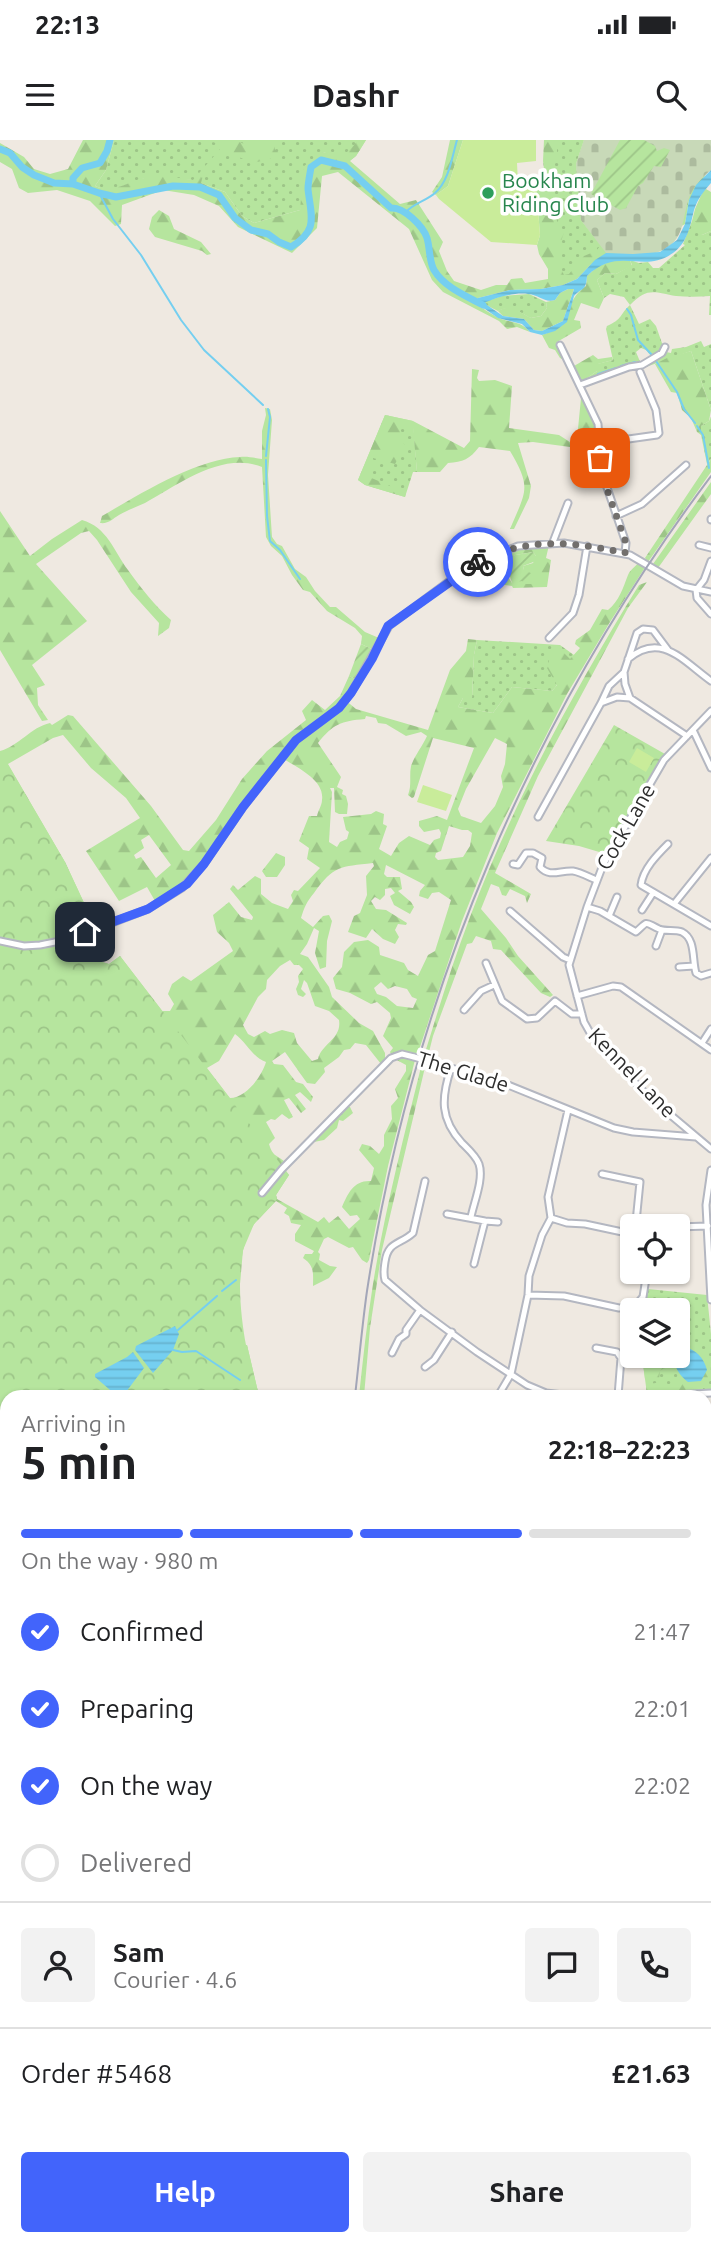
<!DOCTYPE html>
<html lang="en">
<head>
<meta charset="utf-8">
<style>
	:root { --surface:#fff; --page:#f2f2f2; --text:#202124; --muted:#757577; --line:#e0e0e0; --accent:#4264fb }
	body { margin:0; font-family:Ubuntu,sans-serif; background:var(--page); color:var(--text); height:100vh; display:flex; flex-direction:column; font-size:26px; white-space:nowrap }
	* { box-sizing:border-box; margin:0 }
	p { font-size:23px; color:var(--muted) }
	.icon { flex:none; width:38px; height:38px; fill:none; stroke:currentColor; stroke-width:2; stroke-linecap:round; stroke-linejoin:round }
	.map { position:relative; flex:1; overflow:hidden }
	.details { position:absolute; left:0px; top:1250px; width:712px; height:856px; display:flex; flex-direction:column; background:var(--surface); border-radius:21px 21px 0 0; box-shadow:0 2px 5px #0004 }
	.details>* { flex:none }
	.fabs { position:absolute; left:620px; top:1074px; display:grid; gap:14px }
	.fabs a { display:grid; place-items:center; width:70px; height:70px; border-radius:7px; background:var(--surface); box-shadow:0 2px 5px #0004; font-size:35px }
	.pin { position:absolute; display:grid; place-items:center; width:60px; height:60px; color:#fff; margin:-30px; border-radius:14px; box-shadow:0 4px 10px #0006 }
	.courier { position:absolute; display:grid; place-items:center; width:70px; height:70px; margin:-35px; border:5px solid #4264fb; border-radius:50%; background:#fff; color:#222; box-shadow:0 2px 9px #0007 }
	.summary em { font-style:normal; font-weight:600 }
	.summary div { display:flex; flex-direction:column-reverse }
	.summary { display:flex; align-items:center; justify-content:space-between; height:119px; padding:0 21px }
	h1 { font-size:46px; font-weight:600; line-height:52px }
	.bar { display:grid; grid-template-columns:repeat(4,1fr); gap:10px 7px; align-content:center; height:84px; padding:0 21px }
	.bar i { height:9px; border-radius:5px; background:var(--line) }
	.bar .active { background:var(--accent) }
	.bar p { grid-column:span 4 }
	.line { display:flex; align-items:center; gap:18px; padding:0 21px; border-top:2px solid var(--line) }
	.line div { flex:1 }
	.round { display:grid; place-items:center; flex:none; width:74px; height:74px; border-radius:7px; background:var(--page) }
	ol { padding:0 21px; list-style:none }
	li { display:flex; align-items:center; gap:21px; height:77px }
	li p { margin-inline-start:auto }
	li .icon { padding:7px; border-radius:50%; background:var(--accent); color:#fff; stroke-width:4 }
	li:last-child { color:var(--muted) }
	li i { width:38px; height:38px; border:4px solid var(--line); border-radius:50% }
	.button { display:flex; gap:14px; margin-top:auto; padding:14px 21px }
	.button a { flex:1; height:80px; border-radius:7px; background:var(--accent); color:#fff; font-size:28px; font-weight:600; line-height:80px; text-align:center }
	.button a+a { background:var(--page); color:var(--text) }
	.status { display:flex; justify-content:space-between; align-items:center; height:49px; padding:0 35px; background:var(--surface); direction:ltr }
	.status svg { height:19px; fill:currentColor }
	header { display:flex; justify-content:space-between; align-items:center; height:91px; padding:0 21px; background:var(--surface); font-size:32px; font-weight:600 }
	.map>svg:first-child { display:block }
</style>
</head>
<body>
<div class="status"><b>22:13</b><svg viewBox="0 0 49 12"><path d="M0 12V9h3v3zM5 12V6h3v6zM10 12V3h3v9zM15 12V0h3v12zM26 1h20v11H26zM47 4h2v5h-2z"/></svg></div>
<header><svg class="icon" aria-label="menu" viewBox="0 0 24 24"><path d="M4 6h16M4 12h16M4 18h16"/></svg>Dashr<svg class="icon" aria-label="search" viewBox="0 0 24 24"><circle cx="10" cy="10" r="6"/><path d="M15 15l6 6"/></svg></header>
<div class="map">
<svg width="711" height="2105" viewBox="0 0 711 2105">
	<defs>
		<pattern id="grass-dots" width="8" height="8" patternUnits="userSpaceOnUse" patternTransform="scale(1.75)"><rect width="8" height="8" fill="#b6e59e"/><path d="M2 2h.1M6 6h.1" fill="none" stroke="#9dc588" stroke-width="1.8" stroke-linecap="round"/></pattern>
		<pattern id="forest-firs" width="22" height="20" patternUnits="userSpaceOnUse" patternTransform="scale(1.75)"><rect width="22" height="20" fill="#b6e59e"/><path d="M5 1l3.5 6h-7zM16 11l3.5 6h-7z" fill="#9dc588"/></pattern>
		<pattern id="cemetery-stones" width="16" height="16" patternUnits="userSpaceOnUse" patternTransform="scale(1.75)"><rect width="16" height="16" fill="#c8d9b8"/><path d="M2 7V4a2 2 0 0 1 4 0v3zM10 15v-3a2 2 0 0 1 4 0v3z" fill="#acbb9e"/></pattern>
		<pattern id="park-crowns" width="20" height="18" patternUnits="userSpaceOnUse" patternTransform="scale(1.75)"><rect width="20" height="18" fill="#b6e59e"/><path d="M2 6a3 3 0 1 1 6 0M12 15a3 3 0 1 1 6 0" fill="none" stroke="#9dc588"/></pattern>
		<pattern id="garden-furrows" width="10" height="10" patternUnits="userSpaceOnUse" patternTransform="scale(1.75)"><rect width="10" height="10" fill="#b6e59e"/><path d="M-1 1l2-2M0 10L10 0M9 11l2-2" fill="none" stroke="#9dc588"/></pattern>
		<pattern id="water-rules" width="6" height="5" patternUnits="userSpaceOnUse" patternTransform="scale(1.75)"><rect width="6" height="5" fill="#75cff0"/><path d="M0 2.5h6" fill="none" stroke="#66b2ce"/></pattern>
	</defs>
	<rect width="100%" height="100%" fill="#efe9e1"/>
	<path fill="url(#grass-dots)" d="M114 0H366L356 16 349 21 323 12 300 70 254 83 242 76 225 52 193 40 145 38 109 51 95 46 106 30Z
		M544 0H584L576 24 581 80 606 113 563 145 556 130 543 21Z
		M696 80 702 95 711 91V175H709L710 156C698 157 687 157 676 156 654 152 647 147 630 165L639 184 650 179 656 186 663 206 661 211 652 217 646 210 641 208 636 212 641 224 583 241 597 231V224L613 220 606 189 607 186C623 179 619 175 630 165L624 157 610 154 604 158 597 140 605 133 616 134 632 125 630 120 639 123 648 122 653 128H659L685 105 683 104 692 81Z
		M529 154 546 162 547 168 541 176 531 178C520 173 510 164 498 171L484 164V162L502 156Z
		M701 201 704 207 711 204V270L691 211 643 228 666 212 671 213 672 209 686 207Z
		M385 275 413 281 417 332H413L405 357 365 345 358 340Z
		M711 277V319L707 324 701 295V286L709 281Z
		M503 414 509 437 505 445 503 443 473 444 467 435 444 449 470 429 478 431 480 423Z
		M477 500 560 505 574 515C564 525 562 541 552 551L512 547 493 573 458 567 463 558H472L474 515Z
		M648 1149 707 1155 711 1194V1250L647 1254 643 1224 645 1216H677V1171H646L648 1165 643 1163Z
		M464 2098H541L546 2105H467Z"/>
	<path fill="url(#forest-firs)" fill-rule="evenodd" d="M83 0H114L106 30 95 46C116 54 127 41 148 37 164 35 178 38 193 40L221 8V4L204 0H236L248 6 251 0H275V10L282 16 253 23 229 13 223 16 202 39 201 43 225 52 242 76 254 83 300 70 304 26 323 12C343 17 346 16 358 0H366L356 16 350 21 400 64 416 60 443 102 439 111 447 131 454 141 481 150 496 145H507L511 139 522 138 525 143 548 139V129L539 114 537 105 540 95 536 43H544V0H557V13L550 22C552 28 554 33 554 39 558 61 548 71 564 93 558 108 556 120 564 135L569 134 584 116 596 111 600 106 581 80 576 24 584 0 705 36 689 60 685 84 633 114 595 120 577 139 563 145 541 149 510 150 478 158 475 164C483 168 489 173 497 177 510 184 519 179 530 192L517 187 507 189 499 181 443 152 432 140 409 89 338 32 322 36 317 88 292 113 238 87 219 66 194 55 163 50 122 65 121 84 115 86 90 61 57 50 28 53 19 48 12 29 0 22V3L24 17 34 29 50 34 68 29Z
		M450 0H463L448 46 436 55 432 52 442 37Z
		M706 49 711 52V91L702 95 696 92V81H692L695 69 703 51Z
		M159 70 169 76 174 89 201 102 211 114 207 115 202 111 155 97 149 89 152 77Z
		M613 120H630L632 126 616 134 605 133 597 140 604 158 599 169 581 163 574 180 580 181 581 188 557 202 566 221 560 218 555 210 549 208 542 195C581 182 559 165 586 146L587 136 597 127Z
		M568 149H574L563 181 542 191 534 190 524 179 503 176 498 171C512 163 518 172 531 178L541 176 547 168 546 162 555 160 560 153Z
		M691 211 711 270 709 281 701 286V295L697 292 691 278 682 270 677 253 671 252 655 224 667 218Z
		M593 215 598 219 612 217 613 220 598 224 597 231 583 241H579L574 226Z
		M472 229 479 230 477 238 479 241 495 240 512 246 509 288 559 295 573 304 577 299 581 258H585L597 288 598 314 596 316 575 314 570 307 533 302 518 303 531 346 529 358 514 389H510C526 351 532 348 510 311L479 307C470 319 463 322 448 323L440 332H417L413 288 401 285 400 295 405 306 395 324 373 318 367 336 406 353 405 357 365 345 358 340 385 275 413 281 464 308 470 301Z
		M265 268 270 269 272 280 268 335 272 397 277 404 282 406 295 429 306 437 315 451 330 467H336L365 492 379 498 374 510 361 504 362 496 355 488 327 471 310 452 303 450 292 435 282 416 271 406 266 397 262 327C222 311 178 345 145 363 136 367 128 370 119 375 112 379 109 384 100 383L102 376C138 355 198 318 240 317 247 316 255 318 262 319V291L266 275Z
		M711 319V332L648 422 645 418Z
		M711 342V354L658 428 653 424Z
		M0 371 30 416 52 399 82 380C107 387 114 411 128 430 141 448 155 466 171 480L169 488 158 496 159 483 131 452 97 400 89 391 81 393 36 424 87 481 32 525 45 545 37 548 38 565 48 580 42 581 0 510Z
		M549 405 546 418 551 420 547 447 513 448 512 446 505 445 503 443H499L498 436 491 427 484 428 480 423 522 407ZM533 412 536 416 533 423 523 426 524 430 512 443 504 431V417Z
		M639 422 646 426 610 482 567 554 497 693 462 781 417 916 402 912 392 916 390 912 393 908 383 896 391 878 390 873 377 862 371 864 350 853 336 849 333 838 342 827 344 812 354 802 368 800 379 807 380 815 404 823 408 830 418 836 428 815 435 811 451 760 439 752 432 753 428 759 419 756 420 751 425 745 386 725 384 734 387 737H400L402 749 398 751 411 762 414 767 410 774 394 765 390 756 395 753 391 748 385 749V755L380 760 375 757 371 761 376 769 386 770 407 783 406 785 398 784 395 790 399 797 395 804 383 799 372 789 366 798 348 792 354 776 360 773 367 755 366 736 374 726 373 723C340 727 334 725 314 753 307 761 304 768 301 778L313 787 323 776 329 775 332 781 327 801 326 827 320 829 315 813 319 791 314 788 307 804 300 814 308 817 329 847 332 857 359 883 373 891 385 913V922L381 924 366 905 355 903 350 909 344 910 339 917 324 928 325 932 315 944 307 943 285 912 272 921 274 924 283 925 296 942 303 944 313 957 311 962 300 952 295 955 306 969 301 973 289 958 284 960 293 977 289 979 282 974 275 980 271 979 266 982 275 998 269 1004C273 1017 276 1014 285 1022L283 1027 289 1035 276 1055 277 1059 318 1082 324 1077 329 1083 338 1076 349 1089 360 1079 357 1075 350 1076 342 1067C348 1053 354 1040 371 1041L374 1028 359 1010 362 1004 370 1006 379 1014 384 1006V995L392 979 391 966 398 958 395 949 406 931V925L393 918 404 916 415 920 388 1026 369 1120 367 1123 362 1120 353 1107 349 1108 328 1097 324 1099 318 1112 320 1114 319 1120 330 1126 337 1127 329 1138 313 1146C313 1134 315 1126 303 1118L305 1114H312L314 1111 295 1101V1094L301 1085 291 1083 289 1076 284 1073 287 1068 276 1061 254 1084 243 1110 240 1144 237 1146C234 1166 238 1187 242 1206L247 1205 259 1256H119L123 1255 144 1228 133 1212 127 1217 95 1234 96 1237 117 1256H7V1311L0 1316V947L31 910 61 911 80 927 88 939 99 937 139 978 147 990 159 996 165 1005 173 1002 172 994 108 925C84 916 68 895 52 877 38 881 22 899 14 911 9 920 9 929 0 935V804L28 810 89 796 102 822 109 824 120 816 162 871H170L174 864 168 854 172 844 183 836 191 841 233 811 229 803 217 792 213 775 229 762 241 777 252 780 253 777 230 749 233 745 238 750 255 736 261 739V754L272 763 288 769 293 761 291 755 294 750 298 751 320 728 307 719 309 708 299 701 309 676H317C318 671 322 665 322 660 325 639 295 627 281 617L232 680 209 715 190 736 174 750 155 761 147 747 119 761 86 711 140 678 126 658 91 628 63 595 53 598 8 624 65 722 92 780 97 785C61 798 39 809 0 798V611C19 606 31 587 50 583L52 585 68 575 73 576 151 666 183 710 189 711 216 680 242 639 267 611 306 580 302 571 312 560 325 570 340 556 349 536 357 540 344 559 356 569 428 590 450 530 466 511 468 499 477 500 474 515 472 558H463L458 567 493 573 512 547 552 551 557 545 547 528 551 513 561 510 570 519 580 508 575 504 576 500 590 490 602 469 608 470C619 461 623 448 628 435 630 430 635 427 639 422ZM366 576 376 578 378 583 386 584 406 596 421 592 427 596C422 607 415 615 411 626 409 636 412 645 408 655L412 658 414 657 433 598 474 608 447 680 437 676 419 681V686L424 692 439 689 441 693 440 698 434 700 430 705 409 696 399 703 391 716 379 709 387 686 383 684 384 674 376 671 371 674 343 677 346 690 349 692 347 699 340 702 337 707 329 702 332 652 330 648H334L335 672 339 674H347L348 664 346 656 342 654 343 650 337 647 341 637 318 603C333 584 341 581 365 579ZM495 598 507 604 505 624 501 636 503 647 495 666 481 683 461 676 458 669 466 649ZM449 686 462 690H468L472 693 470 706 463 717 438 720 435 717 436 713 441 711ZM149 695 171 725 156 738 141 717 136 719 134 715 144 708 141 700ZM290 820 294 825H299L303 829 298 836 299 842 296 849 298 855 303 857 306 854 301 849 304 840 307 843 315 866 329 871 339 880C342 899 322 903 318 919L312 921 297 903 294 893 282 890 270 894 265 891 254 897 248 894 243 885 258 857 266 849 267 840 280 826ZM381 842 388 849 395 846 407 849 412 857 417 859 413 868 397 866 386 857 377 854 374 848ZM235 894C247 903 253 918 266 922 262 936 246 958 230 958L207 928 219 921ZM175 1186 179 1194 173 1210 153 1232 135 1210 136 1206Z
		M647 442 628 468 538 636 495 733 531 754 527 763 525 756 510 749 506 756 502 755 499 747 491 744 481 769 506 798 518 816 553 855 550 857 541 853 501 810 493 809 491 801 476 796 472 803 467 804 433 896 427 920 423 919C438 871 452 824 470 777 514 661 574 550 639 445Z
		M276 713 285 717V725L277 737H266L262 731Z
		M422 923H426L382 1110 370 1188 364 1256H359C363 1219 367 1181 373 1144 385 1069 404 996 422 923Z
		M347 966 350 967 353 973 343 981 339 980 337 988 324 1000 314 1002V999Z
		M684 1195 689 1200V1205L711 1220C711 1231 711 1238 703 1246V1250L647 1254 646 1245 660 1242 668 1247 679 1244 682 1237 688 1242 678 1211 677 1213V1200L680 1199Z
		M645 1216H676L674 1219 678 1234H671L664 1228 660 1231 659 1239 653 1241 649 1237 645 1239 643 1224Z
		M98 2098H344L347 2105H104Z
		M402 2098H462L464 2105H404Z"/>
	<path fill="url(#cemetery-stones)" d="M584 0H711V30C701 38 692 48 688 61 682 81 684 101 661 111 645 118 622 114 606 113L581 80 576 24Z"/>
	<path fill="url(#park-crowns)" d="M614 585 665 614 606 714 579 706 546 701Z
		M0 611 65 722 92 780 97 785 88 789 102 822 109 824 120 816 289 1035 276 1055 277 1059C270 1068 262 1075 255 1083 233 1110 240 1173 246 1205H247L259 1256H7V1688L0 1683Z"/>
	<path fill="url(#garden-furrows)" d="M620 0H644L655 6 657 11 664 8 670 10 661 27 654 26 643 43 638 46 626 68 620 70 591 54Z
		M533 412 536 416V421L523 426 524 430 533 434 535 438 532 444H525L522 441 512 443 504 417Z
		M361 504 374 510 357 540 349 536Z"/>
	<path fill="#c9ec9a" d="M463 0H536V21L517 23 518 43H536L540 95 537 105 491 102 439 59 436 55 448 46Z
		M637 608 654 618 646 632 629 622Z
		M423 645 452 655 446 671 417 662Z"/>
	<path fill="url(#water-rules)" fill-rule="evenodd" d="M711 30V43C704 51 698 58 694 70 690 86 688 102 673 113 642 135 620 105 587 136 586 152 582 147 574 156L567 182 555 191 542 195 530 192 522 184 498 178 485 169 475 164 478 158 510 150 541 149 563 145 577 139 595 120 606 113 633 114 660 112 677 100 685 84 689 60 696 45ZM568 149H574C573 153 565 175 563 181L542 191 534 190 524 179 503 176 484 163C495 158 514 152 528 154 540 155 544 163 555 160L560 153Z
		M175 1186 179 1194 173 1210 153 1233 135 1210 136 1206Z
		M683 1207C696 1209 704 1218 707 1230L701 1241 688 1242C675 1232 669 1218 683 1207Z
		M133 1212 144 1228 123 1256H117L95 1237V1234L127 1217Z
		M7 2046V2098H25L18 2105H0V2057Z"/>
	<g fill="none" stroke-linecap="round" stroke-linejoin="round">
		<path stroke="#75cff0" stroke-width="2" d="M99 53 113 79 141 115 181 180 204 210 263 265
			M406 72C414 63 426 61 435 53 449 41 452 17 457 0
			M627 169 631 175 638 200 652 215
			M656 221 677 252 684 269 695 283
			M621 226 635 222
			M598 234 616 228
			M697 286 703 295 709 328
			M266 316 270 277 268 269
			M266 320 267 376 270 401 280 410 300 439
			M222 1151 236 1140
			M178 1190 217 1156
			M173 1210 182 1212 196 1211 240 1240
			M89 1256 101 1255 105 1251
			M0 1333 2 1329
			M0 1510 7 1512
			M0 1902 7 1914
			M462 2098 464 2105
			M446 2105 458 2100"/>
		<path stroke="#75cff0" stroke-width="7" d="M0 9 10 13 22 27 34 35 54 43 73 44 99 53 116 57 173 46 200 47 219 55 235 78 251 90 268 94 279 102 291 107C319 90 311 77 308 49 308 42 310 34 311 27L321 20 345 26 391 68C404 67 423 86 427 98 430 108 429 121 434 130 444 147 466 156 483 165
			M73 44V38L82 28 100 23 107 11 110 0"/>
		<defs>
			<path id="minor" d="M560 205 598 284 602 333 626 403 625 413
				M580 245 629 227 642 225 662 213 665 207
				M600 303 657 295 659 293 656 270 640 232
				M616 376 642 364 686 325
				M711 379V380
				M553 402 568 363
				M699 405 711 408
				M696 450 704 440 711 421
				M696 450 697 458 711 474
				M549 498 573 473 579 455 587 406
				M628 519C661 491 683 521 711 541
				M624 532 625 544 630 558
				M601 563 617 557 630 558 687 596
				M711 571 664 620 603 725 587 767 569 825 584 882 593 898 648 956 711 1009
				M693 590 711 628
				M538 677 601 563 609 546 624 532 637 493 643 489 653 490 668 510
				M668 704C657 715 643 729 641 745L711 786
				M513 724 518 725 526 713H533L542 718 540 727C550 738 560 730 573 731 580 732 589 737 596 740
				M674 764 711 718
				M587 767 600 771 636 792C649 780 644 782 659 789 666 792 675 789 682 792 696 799 692 820 696 833L701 836 711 833
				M642 770 653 753
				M510 771 563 817 570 820
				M609 776 617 757
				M0 801 24 806 40 805 70 799 148 769 182 748 204 724 243 667 296 600 339 568 351 553 389 486 460 433 481 421 518 406 564 403 630 415 683 446 711 452
				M656 806 662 790
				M486 823 502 861 527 879 537 878 555 861 572 874H582
				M679 827 694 826
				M577 856 613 846 621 847 711 910
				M464 870 481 851 494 845
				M702 903 711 889
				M428 921 508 945 614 988 633 992 696 997
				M451 928C441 958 440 979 462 1003 468 1009 476 1016 479 1024 484 1039 474 1062 471 1077
				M711 1030 706 1065 711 1160
				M602 1034 640 1042 636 1082 638 1087
				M425 1041 413 1093C400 1105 388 1101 385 1122 384 1129 383 1133 385 1140L420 1170 477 1212 527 1245 546 1253 572 1256
				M262 1053 282 1029 391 918 402 914 414 917
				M447 1074 485 1081 498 1082
				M551 1078 548 1057 568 970
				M551 1078 567 1083 585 1084 627 1093
				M677 1087 708 1086
				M474 1124 485 1081
				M528 1155 564 1156 619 1168H629L637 1164 643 1157 647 1132
				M596 1208 617 1212 621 1218 618 1256
				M392 1213 399 1199 406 1194V1190L420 1170
				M425 1227 434 1220 452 1192
				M498 1256 511 1234 528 1155 529 1136 542 1095 551 1078
				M655 1256 711 1253
				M705 1320 711 1319
				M705 1429 711 1431
				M705 1484 711 1487
				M705 1548 711 1550
				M705 1618 711 1621
				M705 1668 711 1661
				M705 1680 711 1684
				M705 1777 711 1780
				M705 1823 711 1826
				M705 1885 711 1888
				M705 1958 711 1949
				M705 1974 709 1968 706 1957
				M705 2088 711 2090
				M598 2098 605 2105
				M633 2098 640 2102"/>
		</defs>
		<use href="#minor" stroke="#b4b7c1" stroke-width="9"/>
		<use href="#minor" stroke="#fff" stroke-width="5"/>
		<path stroke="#a3a6b8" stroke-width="2" d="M355 1256C359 1222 362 1186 367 1151 412 857 532 574 711 336
			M0 1811 7 1807"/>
		<defs>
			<path id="minor-bridge" d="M414 917 428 921"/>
		</defs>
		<use href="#minor-bridge" stroke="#b4b7c1" stroke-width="9" stroke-linecap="butt"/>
		<use href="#minor-bridge" stroke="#fff" stroke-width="5"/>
	</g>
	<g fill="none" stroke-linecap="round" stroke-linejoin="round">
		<path stroke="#726f6d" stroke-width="7" stroke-dasharray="0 12.6" d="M478 422C530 396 571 402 625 413L626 403 604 341 600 318"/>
		<path stroke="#4264fb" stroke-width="9" d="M85 792 148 769 187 744 204 724 243 667 296 600 339 568 351 553 372 519 388 486 478 422"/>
	</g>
	<circle fill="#2e9e5b" stroke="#fff" stroke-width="2.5" cx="488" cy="53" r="7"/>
	<g text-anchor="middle" stroke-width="7" stroke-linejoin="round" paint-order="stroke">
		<g font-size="21" fill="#27864d" stroke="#fff" text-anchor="start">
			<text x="502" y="48">Bookham<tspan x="502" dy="24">Riding Club</tspan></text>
		</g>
		<g font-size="21" fill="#2e2e2e" stroke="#fff">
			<text transform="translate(626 687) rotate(-60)" y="7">Cock Lane</text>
			<text transform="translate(463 932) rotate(17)" y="7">The Glade</text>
			<text transform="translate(632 933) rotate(46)" y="7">Kennel Lane</text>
		</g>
	</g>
</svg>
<div class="fabs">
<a><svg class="icon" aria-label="locate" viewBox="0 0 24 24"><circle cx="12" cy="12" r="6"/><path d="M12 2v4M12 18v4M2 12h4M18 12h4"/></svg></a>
<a><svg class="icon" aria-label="layers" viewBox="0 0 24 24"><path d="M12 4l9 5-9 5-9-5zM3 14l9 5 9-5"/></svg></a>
</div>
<div class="pin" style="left:600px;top:318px;background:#ea580c"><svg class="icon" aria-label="bag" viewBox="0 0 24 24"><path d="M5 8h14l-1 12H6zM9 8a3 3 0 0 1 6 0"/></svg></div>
<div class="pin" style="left:85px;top:792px;background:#1f2937"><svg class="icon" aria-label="home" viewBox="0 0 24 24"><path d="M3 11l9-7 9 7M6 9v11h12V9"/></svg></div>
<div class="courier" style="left:478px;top:422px"><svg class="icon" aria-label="bike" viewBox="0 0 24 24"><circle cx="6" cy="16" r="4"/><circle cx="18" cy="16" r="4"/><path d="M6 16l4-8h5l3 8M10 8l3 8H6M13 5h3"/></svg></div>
<section class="details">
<div class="summary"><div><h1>5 min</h1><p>Arriving in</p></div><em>22:18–22:23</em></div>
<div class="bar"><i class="active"></i><i class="active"></i><i class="active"></i><i></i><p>On the way · 980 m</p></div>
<ol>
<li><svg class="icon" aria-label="check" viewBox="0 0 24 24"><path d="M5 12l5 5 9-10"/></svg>Confirmed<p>21:47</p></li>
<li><svg class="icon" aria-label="check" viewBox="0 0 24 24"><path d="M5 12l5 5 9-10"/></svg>Preparing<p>22:01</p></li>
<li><svg class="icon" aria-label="check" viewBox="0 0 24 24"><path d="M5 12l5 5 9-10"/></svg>On the way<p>22:02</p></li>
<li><i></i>Delivered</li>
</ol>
<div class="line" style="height:126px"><a class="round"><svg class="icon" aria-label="person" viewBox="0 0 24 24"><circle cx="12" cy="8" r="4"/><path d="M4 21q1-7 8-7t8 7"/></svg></a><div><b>Sam</b><p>Courier · 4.6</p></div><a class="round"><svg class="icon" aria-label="chat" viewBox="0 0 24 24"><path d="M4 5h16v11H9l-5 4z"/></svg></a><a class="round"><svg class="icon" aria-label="phone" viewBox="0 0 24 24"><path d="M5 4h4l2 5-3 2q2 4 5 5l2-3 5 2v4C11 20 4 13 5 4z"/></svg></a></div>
<div class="line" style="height:91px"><div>Order #5468</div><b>£21.63</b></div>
<div class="button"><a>Help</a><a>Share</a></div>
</section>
</div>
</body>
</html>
